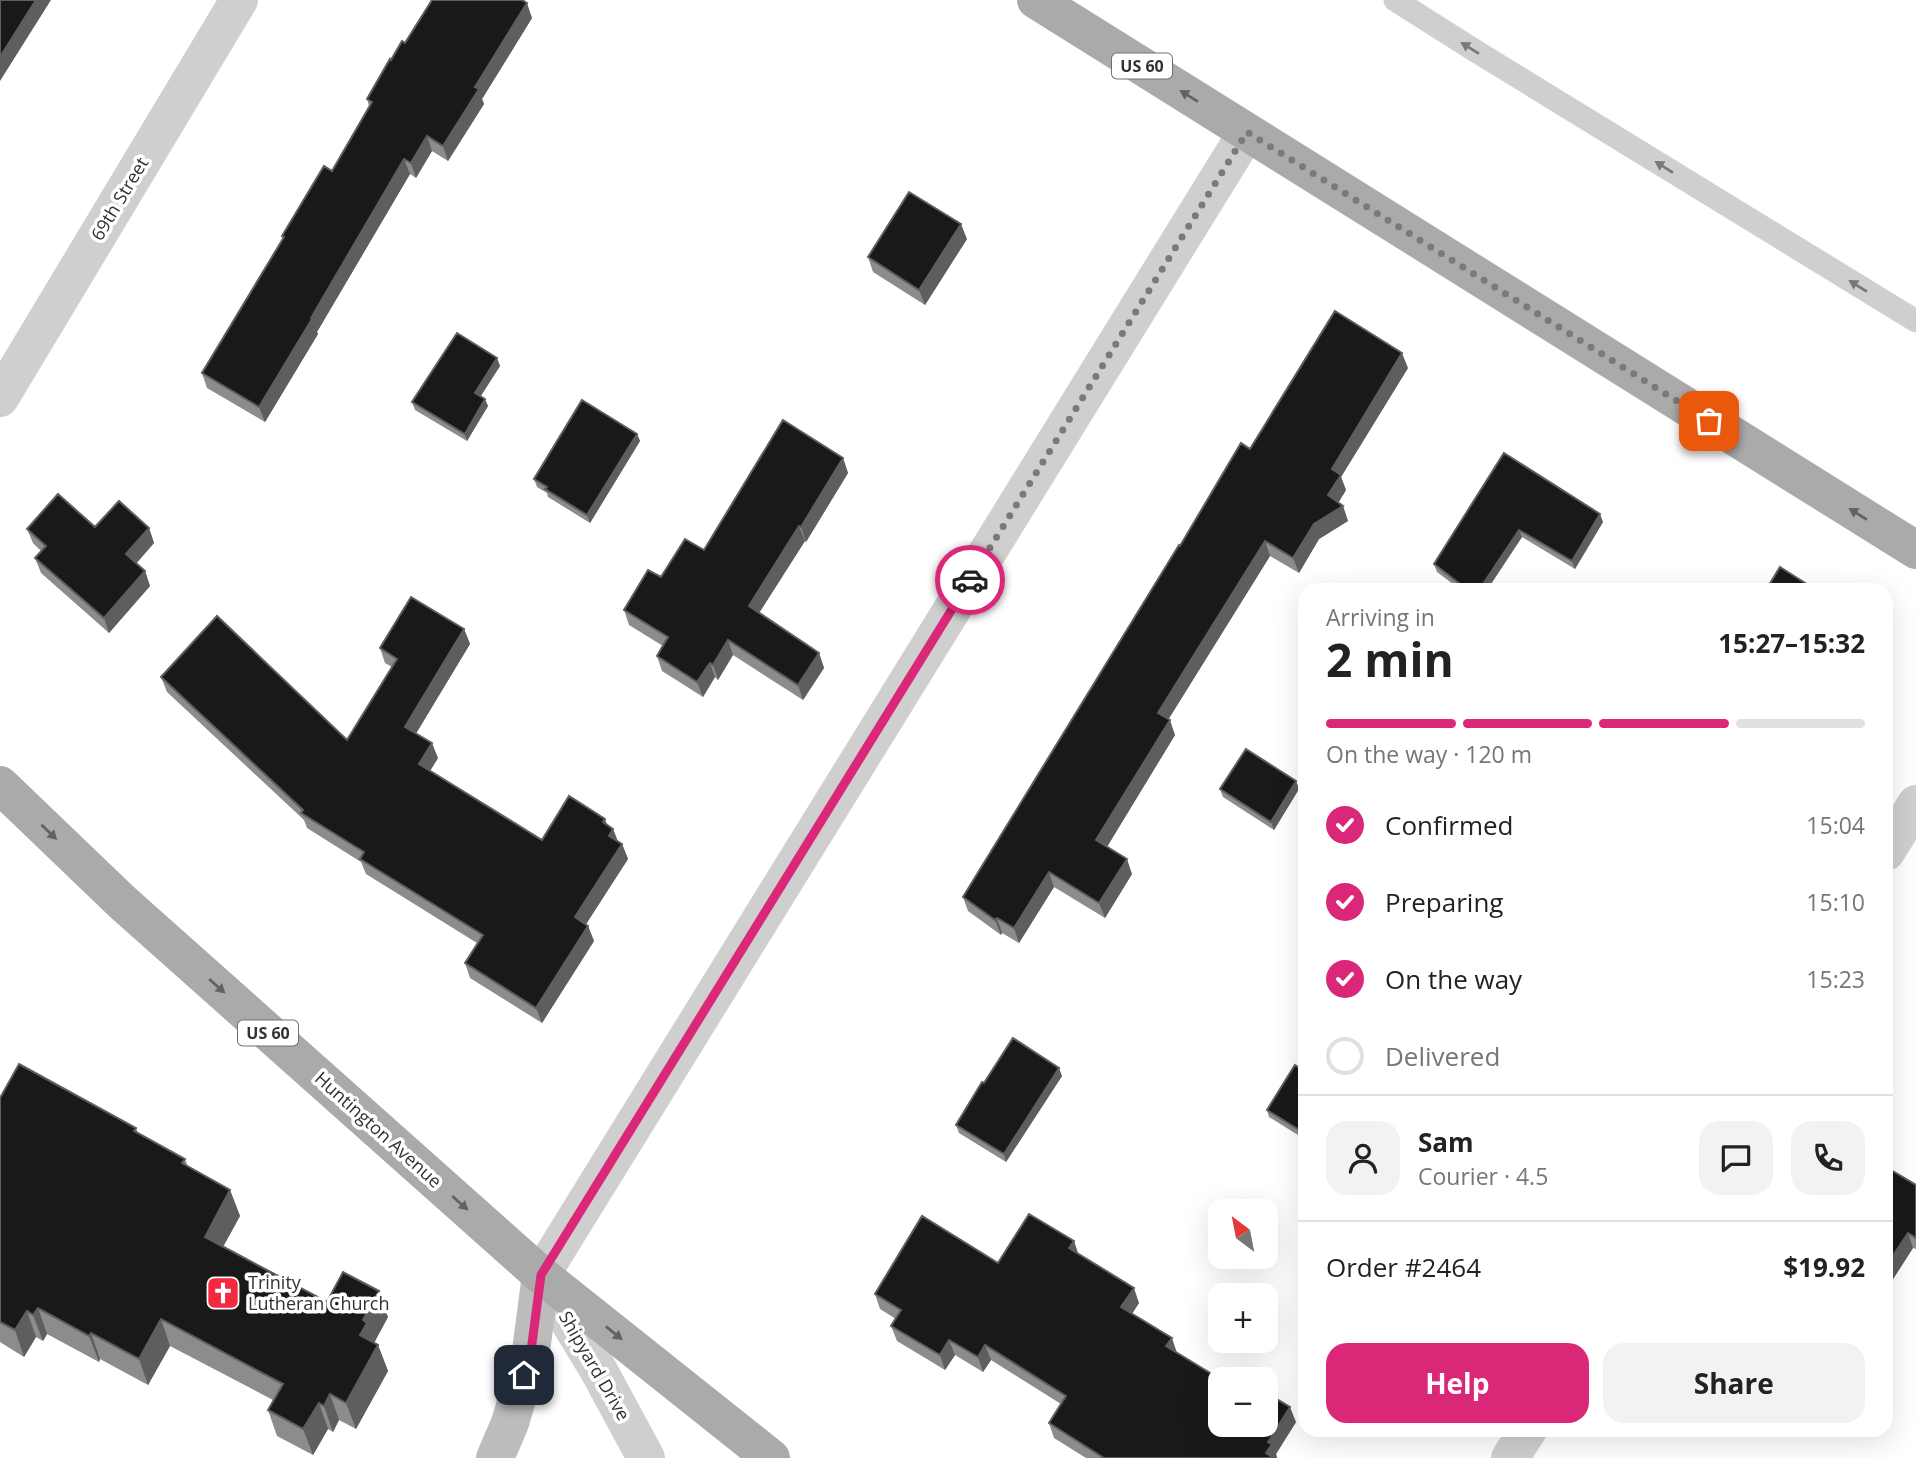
<!DOCTYPE html>
<html lang="en">
<head>
<meta charset="utf-8">
<style>
	:root { --surface:#fff; --page:#f2f2f2; --text:#222; --muted:#767676; --line:#e0e0e0; --accent:#db2777 }
	body { margin:0; font-family:"Open Sans",sans-serif; background:var(--page); color:var(--text); height:100vh; display:flex; flex-direction:column; font-size:26px; white-space:nowrap }
	* { box-sizing:border-box; margin:0 }
	p { font-size:23px; color:var(--muted) }
	.icon { flex:none; width:38px; height:38px; fill:none; stroke:currentColor; stroke-width:2; stroke-linecap:round; stroke-linejoin:round }
	.map { position:relative; flex:1; overflow:hidden }
	.side { position:absolute; left:1298px; top:583px; width:595px; height:854px; display:flex; flex-direction:column; background:var(--surface); border-radius:21px; box-shadow:0 7px 28px #0002 }
	.side>* { flex:none }
	.needle { width:46px; rotate:328deg }
	.fabs { position:absolute; left:1208px; top:1199px; display:grid; gap:14px }
	.fabs a { display:grid; place-items:center; width:70px; height:70px; border-radius:14px; background:var(--surface); box-shadow:0 7px 28px #0002; font-size:35px }
	.pin { position:absolute; display:grid; place-items:center; width:60px; height:60px; color:#fff; margin:-30px; border-radius:14px; box-shadow:0 4px 10px #0006 }
	.courier { position:absolute; display:grid; place-items:center; width:70px; height:70px; margin:-35px; border:5px solid #db2777; border-radius:50%; background:#fff; color:#222; box-shadow:0 2px 9px #0007 }
	.overview em { font-style:normal; font-weight:700 }
	.overview div { display:flex; flex-direction:column-reverse }
	.overview { display:flex; align-items:center; justify-content:space-between; height:119px; padding:0 28px }
	h1 { font-size:46px; font-weight:700; line-height:52px }
	.bar { display:grid; grid-template-columns:repeat(4,1fr); gap:10px 7px; align-content:center; height:84px; padding:0 28px }
	.bar i { height:9px; border-radius:5px; background:var(--line) }
	.bar .selected { background:var(--accent) }
	.bar p { grid-column:span 4 }
	.line { display:flex; align-items:center; gap:18px; padding:0 28px; border-top:2px solid var(--line) }
	.line div { flex:1 }
	.round { display:grid; place-items:center; flex:none; width:74px; height:74px; border-radius:21px; background:var(--page) }
	ol { padding:0 28px; list-style:none }
	li { display:flex; align-items:center; gap:21px; height:77px }
	li p { margin-inline-start:auto }
	li .icon { padding:7px; border-radius:50%; background:var(--accent); color:#fff; stroke-width:4 }
	li:last-child { color:var(--muted) }
	li i { width:38px; height:38px; border:4px solid var(--line); border-radius:50% }
	.primary-button { display:flex; gap:14px; margin-top:auto; padding:14px 28px }
	.primary-button a { flex:1; height:80px; border-radius:21px; background:var(--accent); color:#fff; font-size:28px; font-weight:700; line-height:80px; text-align:center }
	.primary-button a+a { background:var(--page); color:var(--text) }
	.map>svg:first-child { display:block }
</style>
</head>
<body>
<div class="map">
<svg width="1916" height="1458" viewBox="0 0 1916 1458">
	<rect width="100%" height="100%" fill="#fff"/>
	<g fill="none" stroke-linecap="round" stroke-linejoin="round">
		<path stroke="#cfcfcf" stroke-width="23" d="M1395 0 1474 50 1916 321"/>
		<path stroke="#cfcfcf" stroke-width="38" d="M0 398 239 0
			M1886 852 1916 804
			M646 1458 599 1371 541 1275 1247 132
			M1510 1458 1528 1430"/>
		<path stroke="#bcbcbc" stroke-width="38" d="M495 1458 510 1423 531 1351 541 1275"/>
		<path stroke="#aaa" stroke-width="38" d="M1036 0 1916 550
			M0 785 122 902 541 1275 771 1458"/>
	</g>
	<path fill="#8c8c8c" d="M524 1 532 18 482 99 484 104 448 161 432 151 416 178 410 174 317 332 318 334 265 422 207 388 202 373 283 239 282 236 332 171 369 106 367 99 391 60 405 43Z
		M967 239 925 305 873 272 868 257Z
		M497 358 500 366 481 396 488 406 467 441 415 410 412 402Z
		M1408 368 1341 477 1346 490 1338 503 1343 506 1348 521 1319 539 1299 573 1270 556 1168 720 1175 735 1107 847 1132 874 1105 918 1054 887 1019 943 1002 933 1001 935 968 911 963 897 1180 546 1250 449Z
		M637 434 640 441 590 523 548 497 547 493 537 487 534 479Z
		M1504 453 1603 522 1575 569 1522 537 1487 590H1461L1437 572 1434 564Z
		M843 458 848 473 806 542 805 541 759 613 819 653 824 668 803 700 733 655 718 680 715 677 703 697 662 671 657 656 663 646 629 625 624 610 661 577 704 550Z
		M95 527 149 528 154 543 136 564 145 571 150 586 109 633 41 573 35 558 41 551 33 543 27 529Z
		M464 629 470 644 416 733 438 758 430 771 542 840 607 824 613 829 618 842 622 844 628 859 586 924 588 926 594 941 542 1023 470 978 465 963 477 943 366 874 361 862 307 828 304 820 167 692 161 677 347 740 392 667 385 663 380 648Z
		M1296 781 1299 789 1274 830 1223 797 1220 789Z
		M1306 949V966L1303 965 1301 957Z
		M1306 1072V1140L1269 1117 1267 1110Z
		M1062 1076 1006 1162 959 1133 956 1125 984 1083Z
		M0 1098 136 1128 138 1133 185 1159 188 1167 230 1190 240 1216 223 1247 327 1302 388 1317 374 1343 378 1345 388 1371 356 1429 339 1420 333 1432 328 1429 313 1455 277 1436 268 1410 273 1400 170 1346 148 1385 100 1359 99 1362 47 1334 43 1341 36 1337 24 1357 0 1342Z
		M1886 1167 1916 1185V1249L1913 1248 1886 1290Z
		M1074 1241 1078 1254 1139 1303 1132 1313 1177 1353 1220 1424 1296 1422 1276 1454 1277 1458H1086L1054 1438 1049 1423 1061 1404 991 1360 983 1372 955 1355 945 1370 897 1341 891 1326 896 1319 880 1309 875 1294 998 1263Z"/>
	<path fill="#5e5e5e" d="M36 0H51L0 81V57Z
		M527 3 532 18 482 99 484 104 448 161 443 146 475 87Z
		M427 136 432 151 416 178 411 163Z
		M404 159 410 174 317 332 318 334 265 422 259 407Z
		M961 224 967 239 925 305 919 290Z
		M1402 353 1408 368 1341 477 1346 490 1334 510 1328 495 1332 469Z
		M497 358 500 366 478 400 475 393Z
		M485 399 488 406 467 441 465 434Z
		M637 434 640 441 590 523 587 515Z
		M843 458 848 473 806 542 801 527Z
		M1343 506 1348 521 1319 539 1299 573 1293 558 1314 524Z
		M1600 514 1603 522 1575 569 1572 561Z
		M799 526 805 541 754 621 749 606Z
		M149 528 154 543 131 569 126 554Z
		M1519 530 1522 537 1487 590H1479Z
		M1265 541 1270 556 1163 728 1158 713Z
		M145 571 150 586 109 633 104 618Z
		M464 629 470 644 411 742 405 727Z
		M728 640 733 655 718 680 713 665Z
		M819 653 824 668 803 700 798 685Z
		M710 663 715 677 703 697 697 682Z
		M1170 720 1175 735 1102 855 1096 840Z
		M432 743 438 758 425 779 419 764Z
		M1296 781 1299 789 1274 830 1271 822Z
		M605 819 610 834 613 829 619 844 614 851 603 822Z
		M622 844 628 859 581 932 575 917Z
		M1127 859 1132 874 1105 918 1099 903Z
		M1049 872 1054 887 1019 943 1014 928Z
		M997 918 1002 933 1001 935 995 920Z
		M588 926 594 941 542 1023 536 1008Z
		M1059 1068 1062 1076 1006 1162 1004 1154Z
		M230 1190 240 1216 214 1263 205 1237Z
		M1908 1233 1913 1248 1886 1290V1266Z
		M1074 1241 1079 1256 1069 1248Z
		M1134 1288 1139 1303 1127 1322 1121 1307Z
		M379 1291 388 1317 374 1343 378 1345 388 1371 356 1429 346 1403 363 1320Z
		M38 1308 47 1334 43 1341 33 1315Z
		M27 1311 36 1337 24 1357 15 1330Z
		M161 1319 170 1346 148 1385 139 1359Z
		M91 1333 100 1359 99 1362 89 1336Z
		M1172 1338 1177 1353 1166 1346Z
		M949 1340 955 1355 945 1370 940 1355Z
		M985 1345 991 1360 983 1372 978 1357Z
		M330 1394 339 1420 333 1432 324 1406Z
		M319 1403 328 1429 313 1455 303 1429Z
		M1290 1407 1296 1422 1276 1454 1277 1458H1268L1266 1453 1268 1442Z"/>
	<path fill="#191919" stroke="#5e5e5e" stroke-width="2" d="M0 0H36L0 57Z
		M432 0H522L527 3 475 87 479 89 443 146 427 136 411 163 404 159 311 318 312 319 259 407 202 373 284 237 282 236 324 166 332 171 372 102 367 99 390 59 391 60 402 41 405 43Z
		M909 192 961 224 919 290 868 257Z
		M1335 311 1402 353 1332 469 1341 475 1328 495 1343 506 1314 524 1293 558 1265 541 1158 713 1170 720 1096 840 1127 859 1099 903 1049 872 1014 928 997 918 995 920 963 897 1179 545 1180 546 1241 443 1250 449Z
		M457 333 497 358 475 393 485 399 465 434 412 402Z
		M582 400 637 434 587 515 545 489 547 487 534 479Z
		M783 420 843 458 801 527 799 526 749 606 819 653 798 685 728 640 713 665 710 663 697 682 657 656 668 637 624 610 648 570 661 577 685 539 704 550Z
		M1504 453 1600 514 1572 561 1519 530 1479 590H1468L1434 564Z
		M58 494 95 527 119 501 149 528 126 554 145 571 104 618 35 558 46 546 27 529Z
		M1780 567 1816 590H1766Z
		M411 597 464 629 405 727 432 743 419 764 542 840 569 796 605 819 603 822 613 829 609 836 622 844 575 917 588 926 536 1008 465 963 483 935 360 859 364 852 301 813 303 810 161 677 217 616 347 740 397 659 380 648Z
		M1246 749 1296 781 1271 822 1220 789Z
		M1306 949V960L1301 957Z
		M1013 1038 1059 1068 1004 1154 956 1125 982 1082 984 1083Z
		M19 1064 136 1128 134 1131 185 1159 182 1163 230 1190 205 1237 327 1302 343 1272 379 1291 363 1320 367 1323 360 1335 378 1345 346 1403 330 1394 324 1406 319 1403 303 1429 268 1410 283 1384 161 1319 139 1359 91 1333 89 1336 38 1308 33 1315 27 1311 15 1330 0 1322V1098Z
		M1295 1065 1306 1072V1134L1267 1110Z
		M1886 1167 1916 1185V1238L1908 1233 1886 1266Z
		M1029 1214 1074 1241 1069 1248 1134 1288 1121 1307 1172 1338 1166 1346 1220 1379V1424H1265V1392L1290 1407 1268 1442 1272 1444 1266 1453 1274 1458H1104L1049 1423 1066 1396 985 1345 978 1357 949 1340 940 1355 891 1326 901 1310 875 1294 922 1216 998 1263Z"/>
	<defs><path id="oneway-solid" d="M-6-.8H1V-3.2L6.5 0L1 3.2V.8H-6Z" transform="scale(1.75)"/></defs>
	<g fill="#797979">
		<use href="#oneway-solid" transform="translate(1470 48) rotate(-148)"/>
		<use href="#oneway-solid" transform="translate(1664 167) rotate(-148)"/>
		<use href="#oneway-solid" transform="translate(1858 286) rotate(-148)"/>
	</g>
	<g fill="#626262">
		<use href="#oneway-solid" transform="translate(1189 96) rotate(-148)"/>
		<use href="#oneway-solid" transform="translate(1858 514) rotate(-148)"/>
		<use href="#oneway-solid" transform="translate(49 832) rotate(44)"/>
		<use href="#oneway-solid" transform="translate(217 986) rotate(42)"/>
		<use href="#oneway-solid" transform="translate(460 1203) rotate(42)"/>
		<use href="#oneway-solid" transform="translate(614 1333) rotate(39)"/>
	</g>
	<g fill="none" stroke-linecap="round" stroke-linejoin="round">
		<path stroke="#7a7a7a" stroke-width="7" stroke-dasharray="0 12.6" d="M970 580 1247 132 1709 421"/>
		<path stroke="#db2777" stroke-width="9" d="M524 1375 531 1351 541 1275 970 580"/>
	</g>
	<defs>
		<symbol id="church-square" viewBox="-11 -11 22 22"><rect x="-9" y="-9" width="18" height="18" rx="4" fill="#f32a3f" stroke="#fff"/><path d="M-1.2-6h2.4v3.5h3.3v2.4h-3.3V6h-2.4V-.1h-3.3v-2.4h3.3Z" fill="#fff"/></symbol>
	</defs>
	<g fill-rule="evenodd">
		<use href="#church-square" x="204" y="1274" width="38" height="38"/>
	</g>
	<g text-anchor="middle" stroke-width="7" stroke-linejoin="round" paint-order="stroke">
		<g fill="#fff" stroke="#707070" stroke-width="2">
			<rect x="1112" y="53.5" width="60" height="25" rx="5"/>
			<rect x="238" y="1020.5" width="60" height="25" rx="5"/>
		</g>
		<g font-size="16" font-weight="bold" fill="#323232">
			<text x="1142" y="72">US 60</text>
			<text x="268" y="1039">US 60</text>
		</g>
		<g font-size="18" fill="#323232" stroke="#fff">
			<text transform="translate(120 199) rotate(-59)" y="6">69th Street</text>
			<text transform="translate(378 1130) rotate(42)" y="6">Huntington Avenue</text>
			<text transform="translate(594 1366) rotate(60)" y="6">Shipyard Drive</text>
		</g>
		<g font-size="18" fill="#323232" stroke="#fff" text-anchor="start">
			<text x="248" y="1289">Trinity<tspan x="248" dy="21">Lutheran Church</tspan></text>
		</g>
	</g>
</svg>
<div class="fabs">
<a><svg class="needle" viewBox="-14 -14 28 28"><path d="M0-13l5 13h-10z" fill="#e53935"/><path d="M0 13l5-13h-10z" fill="#767676"/></svg></a>
<a>+</a>
<a>−</a>
</div>
<div class="pin" style="left:1709px;top:421px;background:#ea580c"><svg class="icon" aria-label="bag" viewBox="0 0 24 24"><path d="M5 8h14l-1 12H6zM9 8a3 3 0 0 1 6 0"/></svg></div>
<div class="pin" style="left:524px;top:1375px;background:#1f2937"><svg class="icon" aria-label="home" viewBox="0 0 24 24"><path d="M3 11l9-7 9 7M6 9v11h12V9"/></svg></div>
<div class="courier" style="left:970px;top:580px"><svg class="icon" aria-label="car" viewBox="0 0 24 24"><path d="M5 17H2v-5l4-1 3-4h7l3 4 3 1v5h-3M9 17h6M6 11h13"/><circle cx="7" cy="17" r="2"/><circle cx="17" cy="17" r="2"/></svg></div>
<section class="side">
<div class="overview"><div><h1>2 min</h1><p>Arriving in</p></div><em>15:27–15:32</em></div>
<div class="bar"><i class="selected"></i><i class="selected"></i><i class="selected"></i><i></i><p>On the way · 120 m</p></div>
<ol>
<li><svg class="icon" aria-label="check" viewBox="0 0 24 24"><path d="M5 12l5 5 9-10"/></svg>Confirmed<p>15:04</p></li>
<li><svg class="icon" aria-label="check" viewBox="0 0 24 24"><path d="M5 12l5 5 9-10"/></svg>Preparing<p>15:10</p></li>
<li><svg class="icon" aria-label="check" viewBox="0 0 24 24"><path d="M5 12l5 5 9-10"/></svg>On the way<p>15:23</p></li>
<li><i></i>Delivered</li>
</ol>
<div class="line" style="height:126px"><a class="round"><svg class="icon" aria-label="person" viewBox="0 0 24 24"><circle cx="12" cy="8" r="4"/><path d="M4 21q1-7 8-7t8 7"/></svg></a><div><b>Sam</b><p>Courier · 4.5</p></div><a class="round"><svg class="icon" aria-label="chat" viewBox="0 0 24 24"><path d="M4 5h16v11H9l-5 4z"/></svg></a><a class="round"><svg class="icon" aria-label="phone" viewBox="0 0 24 24"><path d="M5 4h4l2 5-3 2q2 4 5 5l2-3 5 2v4C11 20 4 13 5 4z"/></svg></a></div>
<div class="line" style="height:91px"><div>Order #2464</div><b>$19.92</b></div>
<div class="primary-button"><a>Help</a><a>Share</a></div>
</section>
</div>
</body>
</html>
